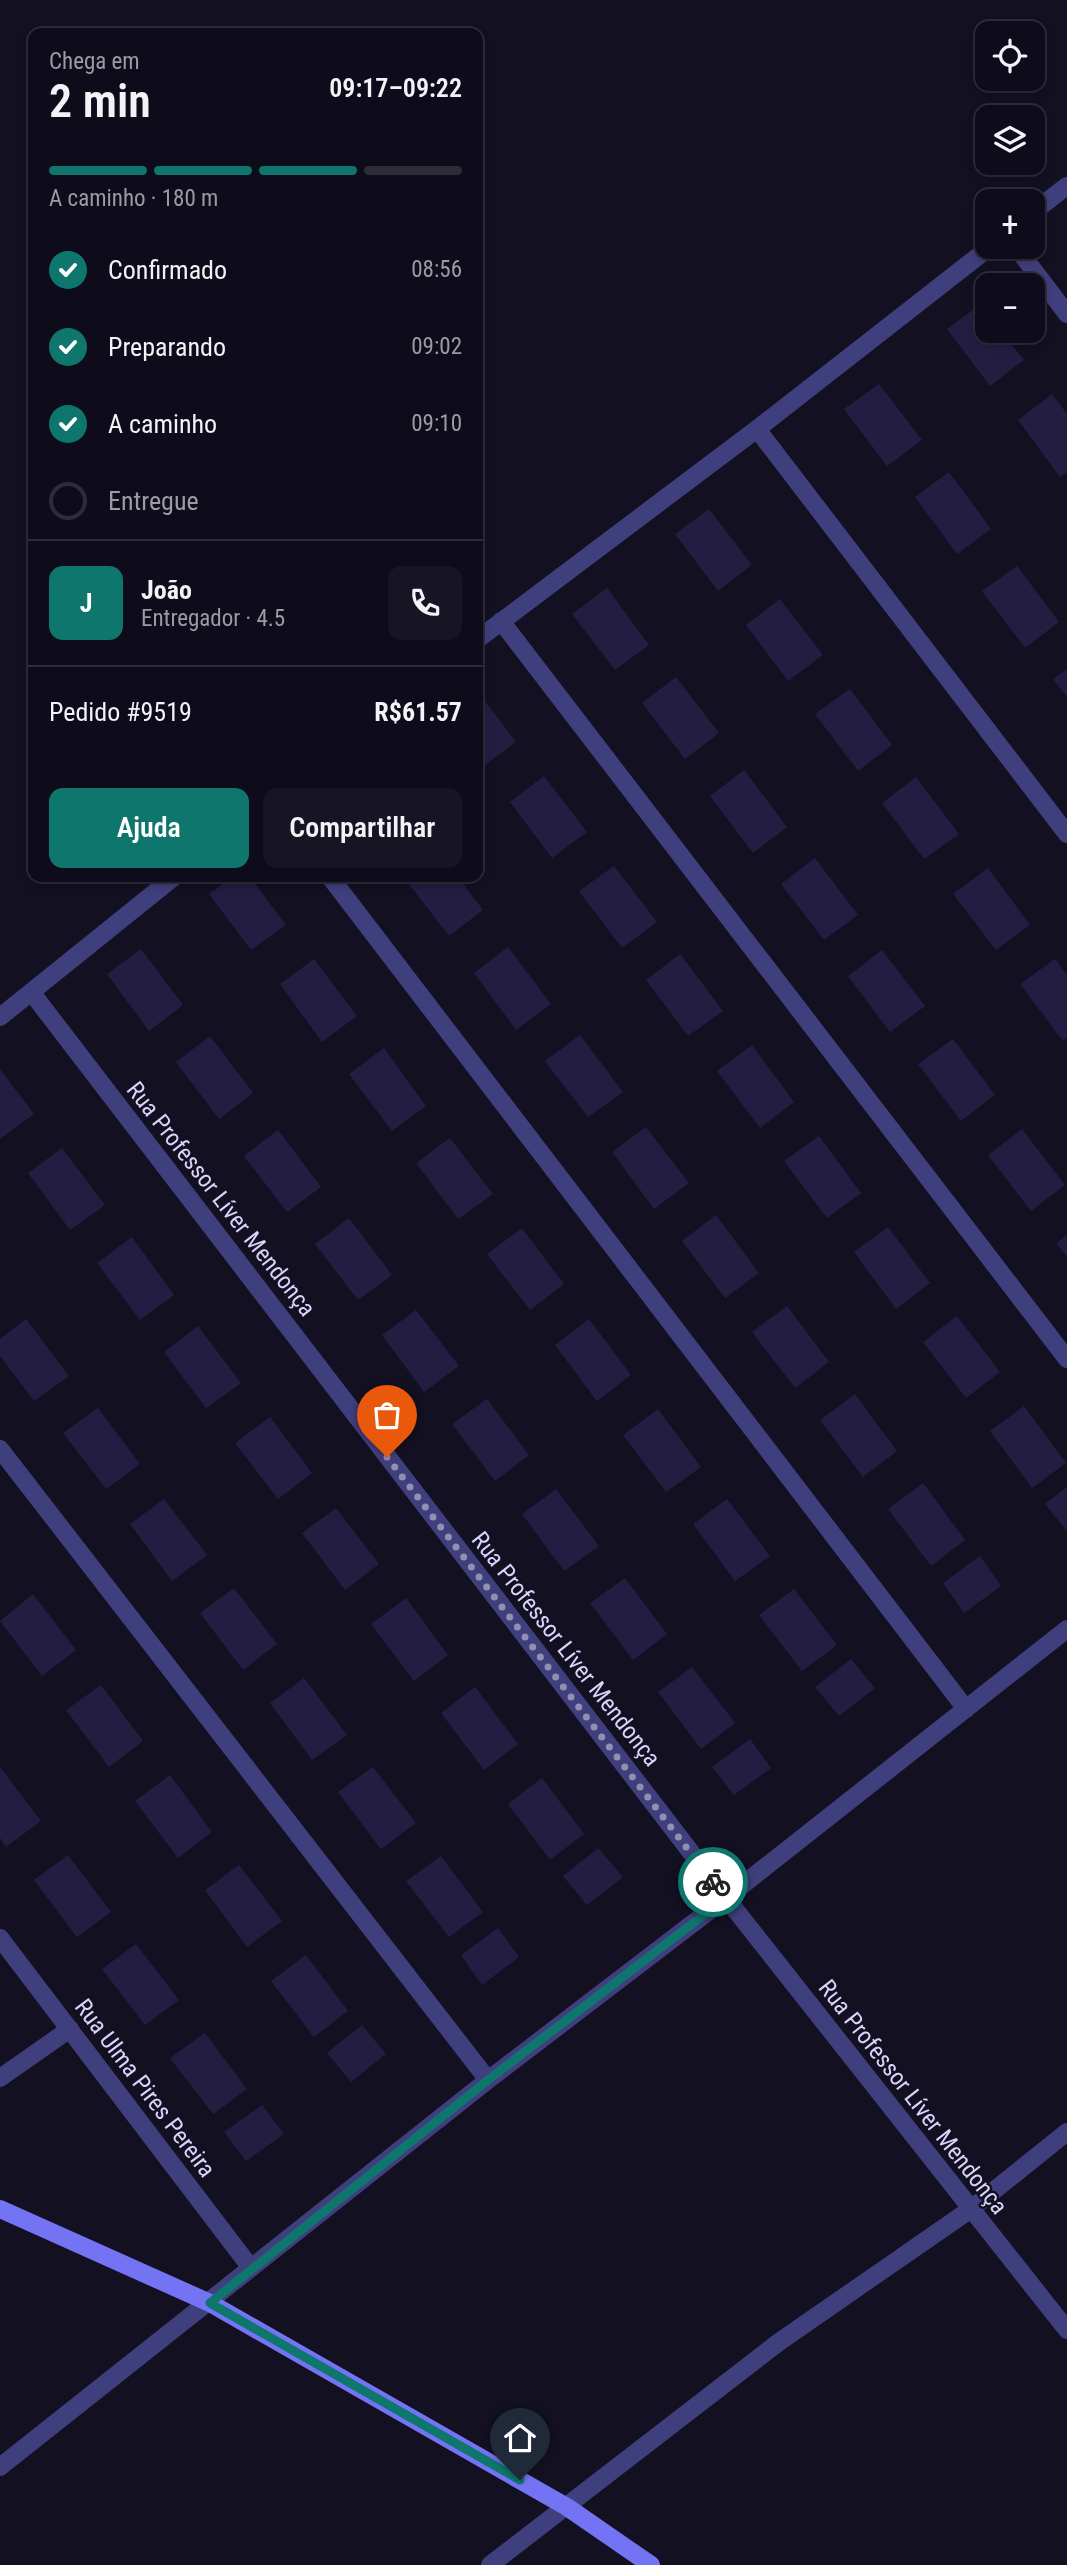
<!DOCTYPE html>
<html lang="pt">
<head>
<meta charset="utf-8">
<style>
	:root { --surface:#0e0c1a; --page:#171523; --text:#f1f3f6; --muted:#9b9ba2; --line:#2e2c39; --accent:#0f766e }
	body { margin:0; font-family:"Roboto Condensed",sans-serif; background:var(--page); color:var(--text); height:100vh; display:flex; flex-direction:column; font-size:26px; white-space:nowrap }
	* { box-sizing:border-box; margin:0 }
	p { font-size:23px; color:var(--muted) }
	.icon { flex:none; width:38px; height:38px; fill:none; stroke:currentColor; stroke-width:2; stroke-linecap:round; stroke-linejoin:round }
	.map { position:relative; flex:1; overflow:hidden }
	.drawer { position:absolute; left:28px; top:28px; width:455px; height:854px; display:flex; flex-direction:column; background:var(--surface); border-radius:14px; box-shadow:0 4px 10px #0003,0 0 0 2px var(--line) }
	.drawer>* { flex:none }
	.controls { position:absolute; left:975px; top:21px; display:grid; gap:14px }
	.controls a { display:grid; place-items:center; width:70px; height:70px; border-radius:14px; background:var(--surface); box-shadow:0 4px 10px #0003,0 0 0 2px var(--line); font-size:35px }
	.pin { position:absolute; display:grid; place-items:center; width:60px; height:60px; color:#fff; margin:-72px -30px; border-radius:50% 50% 50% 0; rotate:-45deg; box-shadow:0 0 7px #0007 }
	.pin .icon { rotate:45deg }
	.courier { position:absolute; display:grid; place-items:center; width:70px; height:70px; margin:-35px; border:5px solid #0f766e; border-radius:50%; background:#fff; color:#222; box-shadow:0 2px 9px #0007 }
	.overview em { font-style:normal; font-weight:600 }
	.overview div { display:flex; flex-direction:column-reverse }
	.overview { display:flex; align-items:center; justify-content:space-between; height:119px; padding:0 21px }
	h1 { font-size:46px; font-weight:600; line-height:52px }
	.bar { display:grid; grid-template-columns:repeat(4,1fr); gap:10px 7px; align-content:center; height:84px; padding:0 21px }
	.bar i { height:9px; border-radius:5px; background:var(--line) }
	.bar .current { background:var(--accent) }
	.bar p { grid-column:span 4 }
	.line { display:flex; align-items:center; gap:18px; padding:0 21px; border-top:2px solid var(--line) }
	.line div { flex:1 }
	.round { display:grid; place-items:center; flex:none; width:74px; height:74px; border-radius:14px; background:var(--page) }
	ol { padding:0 21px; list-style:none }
	li { display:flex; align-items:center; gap:21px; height:77px }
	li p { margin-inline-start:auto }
	li .icon { padding:7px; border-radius:50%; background:var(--accent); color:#fff; stroke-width:4 }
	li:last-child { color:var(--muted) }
	li i { width:38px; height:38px; border:4px solid var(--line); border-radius:50% }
	.primary-button { display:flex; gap:14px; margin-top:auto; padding:14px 21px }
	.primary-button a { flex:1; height:80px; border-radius:14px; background:var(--accent); color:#fff; font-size:28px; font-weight:600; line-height:80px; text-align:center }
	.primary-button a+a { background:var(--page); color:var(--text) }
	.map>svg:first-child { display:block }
</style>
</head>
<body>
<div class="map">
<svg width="1067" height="2565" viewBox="0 0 1067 2565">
	<rect width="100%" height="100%" fill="#131022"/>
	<path fill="#241d42" d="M981 304 987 311V331H1001L1024 360 990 386 947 329Z
		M879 384 922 440 887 466 844 409Z
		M1052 394 1067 414V472L1060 477 1018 420Z
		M949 472 991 529 957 554 915 497Z
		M709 509 752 565 718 591 675 534Z
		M1017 566 1059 622 1025 648 982 591Z
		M607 588 649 645 615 670 572 614Z
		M780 599 823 655 788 681 746 625Z
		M1067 669V697L1053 679Z
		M676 677 719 733 685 759 642 703Z
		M850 689 892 745 858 771 815 714Z
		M478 692 516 742 481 768 478 763Z
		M744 770 787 827 753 853 710 796Z
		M544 776 587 832 552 858 510 802Z
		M916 777 959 834 924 859 882 803Z
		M815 858 858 915 824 940 781 884Z
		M614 866 657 922 622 948 579 891Z
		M988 868 1030 925 996 950 953 894Z
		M232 877H250L286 925 251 950 209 894Z
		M410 877H458L483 910 449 936 406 880Z
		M508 947 551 1004 516 1030 474 973Z
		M141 949 183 1005 149 1031 107 974Z
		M882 950 925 1006 890 1032 848 976Z
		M680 954 723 1011 688 1036 646 980Z
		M314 959 357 1016 322 1042 280 984Z
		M1055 959 1067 975V1038L1063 1041 1020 984Z
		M580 1035 623 1092 588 1117 545 1061Z
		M210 1036 253 1093 219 1119 176 1062Z
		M953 1039 995 1095 961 1121 918 1064Z
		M752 1045 794 1102 760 1128 717 1071Z
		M384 1048 426 1106 392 1131 349 1074Z
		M0 1069 34 1114 0 1139Z
		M646 1127 689 1183 654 1209 612 1152Z
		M1022 1129 1065 1185 1031 1211 988 1155Z
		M278 1130 321 1187 287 1212 244 1156Z
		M819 1136 861 1193 827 1218 784 1161Z
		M450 1138 493 1194 458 1219 416 1163Z
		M62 1148 105 1205 70 1230 28 1173Z
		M716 1215 759 1273 725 1298 682 1241Z
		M349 1218 392 1275 358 1300 315 1244Z
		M888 1227 930 1283 896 1309 854 1252Z
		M522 1228 564 1284 530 1310 487 1254Z
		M1067 1235V1257L1056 1243Z
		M132 1237 174 1295 140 1320 97 1263Z
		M787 1306 829 1362 795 1388 752 1332Z
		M416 1310 459 1366 424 1392 382 1335Z
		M957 1316 1000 1372 966 1398 923 1342Z
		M26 1319 69 1376 34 1401 0 1356V1339Z
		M589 1319 631 1375 597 1401 555 1345Z
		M198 1326 241 1383 206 1408 164 1352Z
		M855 1394 897 1451 863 1477 820 1420Z
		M487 1399 529 1455 495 1481 452 1424Z
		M1024 1406 1066 1463 1032 1488 990 1431Z
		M98 1408 140 1464 106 1489 63 1433Z
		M658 1409 701 1467 666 1492 623 1435Z
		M270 1417 312 1473 278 1499 235 1443Z
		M923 1483 965 1540 931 1566 888 1509Z
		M1067 1487V1531L1045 1504Z
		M556 1489 599 1546 564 1571 522 1514Z
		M164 1499 207 1555 172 1581 130 1524Z
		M727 1499 770 1556 735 1581 693 1524Z
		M336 1508 379 1564 345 1590 302 1533Z
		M980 1556 1001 1586 964 1613 943 1583Z
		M625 1578 667 1634 633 1660 590 1603Z
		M234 1588 277 1644 243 1670 200 1613Z
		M794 1589 837 1645 802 1671 759 1615Z
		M33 1594 76 1650 42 1676 0 1621Z
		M406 1598 448 1655 414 1681 371 1624Z
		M851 1659 875 1688 839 1716 815 1687Z
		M692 1667 735 1723 701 1749 658 1692Z
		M304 1678 347 1735 312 1760 270 1703Z
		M101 1685 143 1741 109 1767 66 1710Z
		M475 1687 518 1744 484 1770 441 1713Z
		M750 1739 771 1768 734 1795 712 1767Z
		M0 1767 41 1821 6 1847 0 1838Z
		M373 1767 416 1823 381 1849 338 1792Z
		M170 1775 212 1832 178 1858 135 1801Z
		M542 1778 584 1834 550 1860 508 1804Z
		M598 1848 623 1877 587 1905 563 1876Z
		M68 1855 111 1912 77 1937 34 1880Z
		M441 1856 483 1912 449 1937 406 1881Z
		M239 1865 282 1921 247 1947 205 1890Z
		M498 1928 519 1957 482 1985 461 1955Z
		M136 1944 179 2000 145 2025 102 1969Z
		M306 1955 348 2011 314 2037 271 1981Z
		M362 2025 386 2054 351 2082 327 2053Z
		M205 2033 247 2089 213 2114 170 2058Z
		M262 2105 284 2134 246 2161 224 2132Z"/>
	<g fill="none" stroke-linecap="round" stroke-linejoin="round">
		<path stroke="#403f7d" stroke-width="18" d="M1032 213 1067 186
			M1016 247 1067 314
			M757 429 1067 834
			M501 621 1067 1359
			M478 639 757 429 990 247
			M330 877 966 1709
			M32 993 726 1898 1067 2330
			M0 1017 174 877
			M0 1449 488 2080
			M0 1938 251 2268
			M0 2078 70 2029
			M0 2467 488 2080 726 1898 1067 1629
			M490 2565 779 2342 971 2209 1067 2132"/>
		<path stroke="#7473f4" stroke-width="18" d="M0 2209 210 2303 567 2507 651 2565"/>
	</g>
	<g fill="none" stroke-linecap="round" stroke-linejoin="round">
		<path stroke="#938fb0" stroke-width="7" stroke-dasharray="0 12.6" d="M387 1457 713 1882"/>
		<path stroke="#0f766e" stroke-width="9" d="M520 2480 210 2303 488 2080 726 1898 713 1882"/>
	</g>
	<g text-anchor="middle" stroke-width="5" stroke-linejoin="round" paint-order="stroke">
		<g font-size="24" fill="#d8d4fc" stroke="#131022">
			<text transform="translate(221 1199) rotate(52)" y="8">Rua Professor Líver Mendonça</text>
			<text transform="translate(566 1649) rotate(52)" y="8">Rua Professor Líver Mendonça</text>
			<text transform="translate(145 2088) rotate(53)" y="8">Rua Ulma Pires Pereira</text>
			<text transform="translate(913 2097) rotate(52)" y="8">Rua Professor Líver Mendonça</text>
		</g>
	</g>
</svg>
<div class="controls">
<a><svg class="icon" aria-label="locate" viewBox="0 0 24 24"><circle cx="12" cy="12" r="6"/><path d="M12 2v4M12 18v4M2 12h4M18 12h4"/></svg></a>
<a><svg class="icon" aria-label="layers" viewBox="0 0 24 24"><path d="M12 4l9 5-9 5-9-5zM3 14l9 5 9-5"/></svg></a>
<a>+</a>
<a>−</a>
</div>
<div class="pin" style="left:387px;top:1457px;background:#ea580c"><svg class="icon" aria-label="bag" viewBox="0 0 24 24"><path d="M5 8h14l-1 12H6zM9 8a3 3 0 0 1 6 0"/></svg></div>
<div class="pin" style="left:520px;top:2480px;background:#1f2937"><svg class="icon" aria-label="home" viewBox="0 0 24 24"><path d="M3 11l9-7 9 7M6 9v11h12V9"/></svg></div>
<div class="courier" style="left:713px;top:1882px"><svg class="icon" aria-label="bike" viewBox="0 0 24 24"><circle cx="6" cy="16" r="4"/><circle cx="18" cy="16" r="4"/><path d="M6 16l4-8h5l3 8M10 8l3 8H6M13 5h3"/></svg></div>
<section class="drawer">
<div class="overview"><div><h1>2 min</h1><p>Chega em</p></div><em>09:17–09:22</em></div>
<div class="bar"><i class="current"></i><i class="current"></i><i class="current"></i><i></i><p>A caminho · 180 m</p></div>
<ol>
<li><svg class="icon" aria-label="check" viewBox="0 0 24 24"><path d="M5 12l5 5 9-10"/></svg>Confirmado<p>08:56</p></li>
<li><svg class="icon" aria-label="check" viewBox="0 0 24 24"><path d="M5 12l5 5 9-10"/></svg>Preparando<p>09:02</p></li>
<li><svg class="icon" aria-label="check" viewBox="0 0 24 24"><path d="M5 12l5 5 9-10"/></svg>A caminho<p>09:10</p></li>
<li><i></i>Entregue</li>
</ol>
<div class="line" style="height:126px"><b class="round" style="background:var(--accent);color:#fff">J</b><div><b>João</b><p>Entregador · 4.5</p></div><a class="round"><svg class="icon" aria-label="phone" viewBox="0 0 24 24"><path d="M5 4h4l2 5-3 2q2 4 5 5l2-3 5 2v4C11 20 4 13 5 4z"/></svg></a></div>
<div class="line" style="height:91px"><div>Pedido #9519</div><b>R$61.57</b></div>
<div class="primary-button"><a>Ajuda</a><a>Compartilhar</a></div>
</section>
</div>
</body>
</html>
